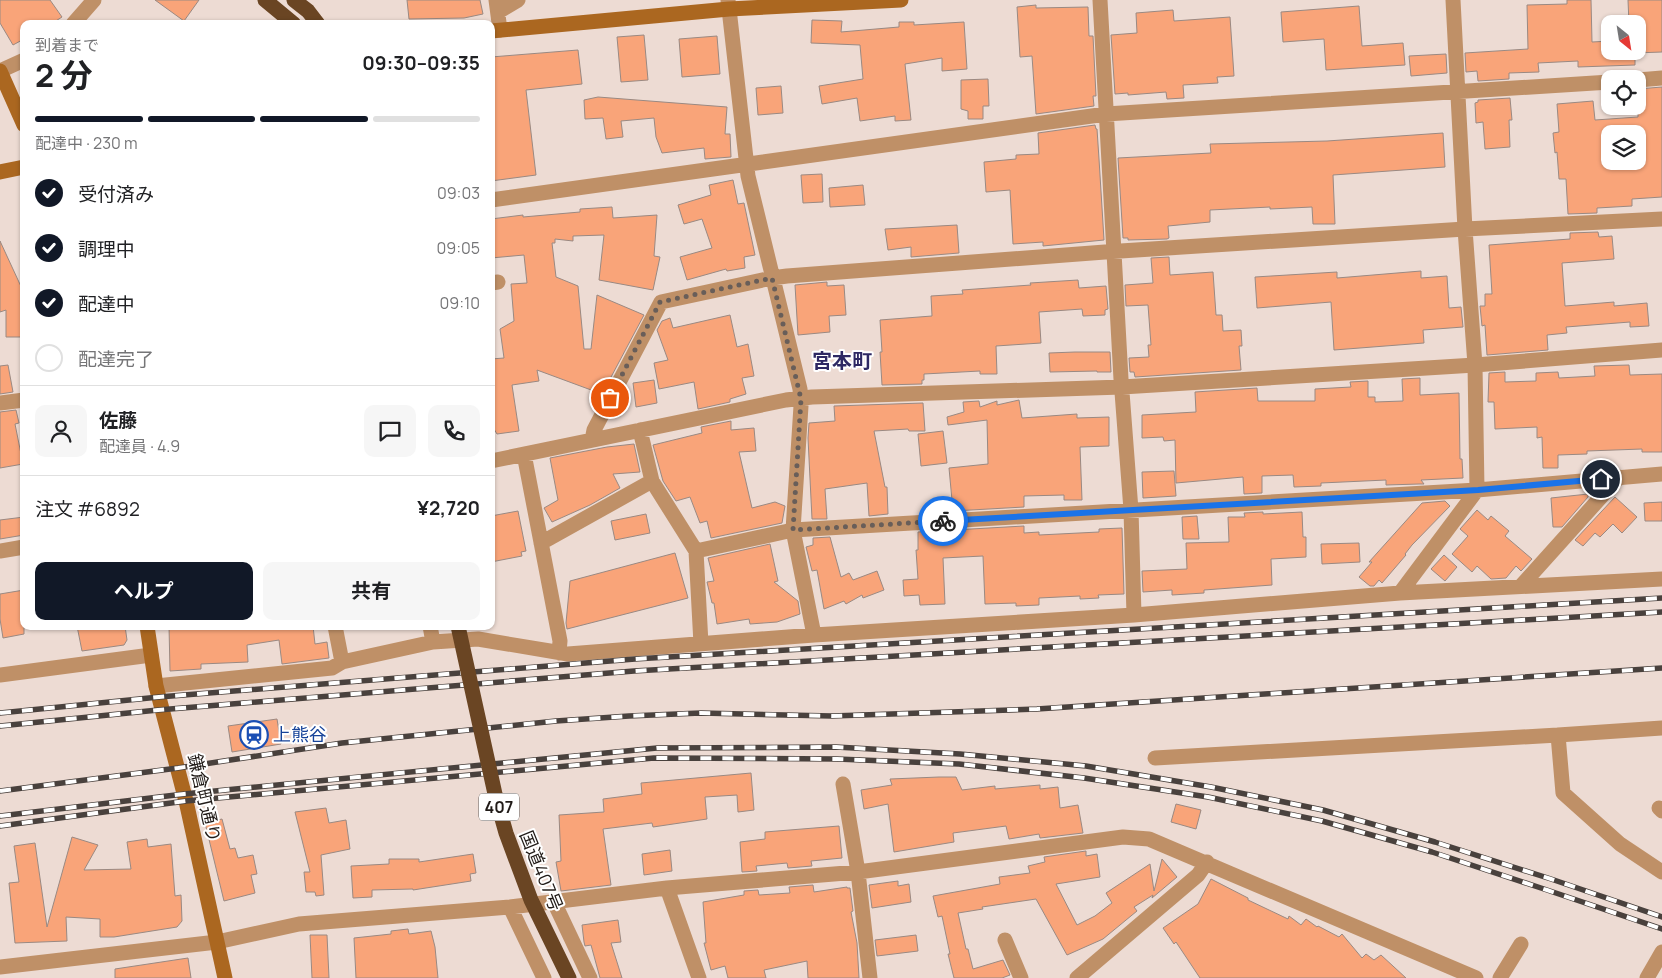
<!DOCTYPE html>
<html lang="ja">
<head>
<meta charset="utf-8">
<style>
	:root { --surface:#fff; --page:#f6f6f6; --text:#202124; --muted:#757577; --line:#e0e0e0; --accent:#111827 }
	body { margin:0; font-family:Manrope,"Noto Sans JP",sans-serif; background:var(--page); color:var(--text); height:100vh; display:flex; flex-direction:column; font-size:19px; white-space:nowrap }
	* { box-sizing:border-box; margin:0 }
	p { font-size:16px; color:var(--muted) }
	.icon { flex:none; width:28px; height:28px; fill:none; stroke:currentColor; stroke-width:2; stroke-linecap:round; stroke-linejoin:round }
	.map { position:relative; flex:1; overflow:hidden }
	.panel { position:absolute; left:20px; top:20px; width:475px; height:610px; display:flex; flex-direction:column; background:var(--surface); border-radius:10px; box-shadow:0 1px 4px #0004 }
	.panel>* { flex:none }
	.needle { width:32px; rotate:150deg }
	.tools { position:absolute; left:1601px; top:15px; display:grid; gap:10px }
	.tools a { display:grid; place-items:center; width:45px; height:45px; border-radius:10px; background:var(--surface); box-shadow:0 1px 4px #0004; font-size:25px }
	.pin { position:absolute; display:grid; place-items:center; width:42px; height:42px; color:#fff; margin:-21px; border:2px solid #fff; border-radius:50%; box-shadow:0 1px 5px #0007 }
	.courier { position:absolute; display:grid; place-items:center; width:50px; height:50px; margin:-25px; border:4px solid #1a73e8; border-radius:50%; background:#fff; color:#222; box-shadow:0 1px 6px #0007 }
	.headline em { font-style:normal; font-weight:700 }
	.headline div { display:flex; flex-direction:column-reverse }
	.headline { display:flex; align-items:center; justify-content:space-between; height:85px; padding:0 15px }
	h1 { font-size:32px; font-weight:700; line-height:38px }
	.bar { display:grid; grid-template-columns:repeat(4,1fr); gap:8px 5px; align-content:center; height:60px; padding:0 15px }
	.bar i { height:6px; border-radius:4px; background:var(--line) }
	.bar .current { background:var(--accent) }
	.bar p { grid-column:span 4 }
	.line { display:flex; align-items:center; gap:12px; padding:0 15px; border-top:1px solid var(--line) }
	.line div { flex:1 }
	.round { display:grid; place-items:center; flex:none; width:52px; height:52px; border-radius:10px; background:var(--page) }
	ol { padding:0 15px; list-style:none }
	li { display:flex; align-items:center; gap:15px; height:55px }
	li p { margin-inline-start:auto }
	li .icon { padding:5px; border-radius:50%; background:var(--accent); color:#fff; stroke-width:4 }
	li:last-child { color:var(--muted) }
	li i { width:28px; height:28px; border:2px solid var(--line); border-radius:50% }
	.action { display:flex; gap:10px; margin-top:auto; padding:10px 15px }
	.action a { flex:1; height:58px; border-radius:10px; background:var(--accent); color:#fff; font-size:20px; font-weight:700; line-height:58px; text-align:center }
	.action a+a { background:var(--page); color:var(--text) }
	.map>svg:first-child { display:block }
</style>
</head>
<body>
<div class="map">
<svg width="1662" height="978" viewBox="0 0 1662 978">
	<rect width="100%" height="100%" fill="#eddbd3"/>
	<path fill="#f9a479" stroke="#9a8982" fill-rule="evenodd" d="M0 0H50L62 17 51 24H24V39L13 45 0 23Z
		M155 0H199L184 21Z
		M407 0H480L483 14 464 18 409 19Z
		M1567 0H1591L1592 42 1610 41V51H1638V24H1629L1628 0H1662V52L1635 53V65L1578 67V61L1538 63 1539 72 1509 73V79L1478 81 1477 71 1466 72 1465 53 1528 49 1527 5 1567 4Z
		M1036 5V8L1088 7 1089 36H1093L1096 96H1093L1094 106 1036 114 1032 56 1020 57 1017 7Z
		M1359 6 1362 46 1403 43 1405 65 1326 70 1324 39 1283 42 1281 12Z
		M1173 10 1174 21 1230 17 1234 76 1217 77 1218 83 1183 85 1184 98 1167 99 1166 92 1128 95V93L1115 94 1111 35 1137 33 1136 13Z
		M812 20 842 21 841 32 899 27V22H914V25L964 22 967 69 942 71V58L905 64 911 120 895 121V116L860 121 857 98 822 104 819 86 863 79 860 45 811 43Z
		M644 35 648 80 621 82 617 37Z
		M717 36 720 74 682 77 679 39Z
		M578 50 582 84 526 90 536 175 491 181V57Z
		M1446 54 1447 73 1411 76 1409 56Z
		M988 79 989 106H983V119H968V111L961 109V80Z
		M781 86 783 113 758 115 756 88Z
		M1662 87V197L1632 199V206L1597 208V213L1568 214 1566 179H1559L1557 152 1555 153 1553 133 1559 132 1557 104 1593 101 1595 120 1638 117V89ZM1610 134H1638V161H1610Z
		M598 97 727 107 725 134H730L731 157 705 159 704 148 662 153 656 137 654 118 621 121 623 137 606 139 603 118 585 119 584 100Z
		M1510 98 1512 120H1509L1510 147 1485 149 1483 122 1476 123 1475 103 1478 102V100Z
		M1095 125 1096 129H1097L1099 159 1104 240 1043 246V242L1013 244 1010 190 986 192 984 162 1016 159V155L1039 154 1038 133Z
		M1443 133 1445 167 1333 175 1335 224H1313L1312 207 1270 209V207L1210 210V222L1168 226 1169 238 1167 239 1128 240V238H1123L1118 158 1211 153 1210 144 1327 141Z
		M822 174 823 202 803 203 801 175Z
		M733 180 738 204 744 203 755 255 744 257 745 268 727 271 726 269 687 280 680 257 712 248 702 219 684 224 678 205 711 195 709 185Z
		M863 185 865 205 830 207 829 188Z
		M612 207 613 218 657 215 654 256 660 257 653 290 599 280 604 235 573 236V241L555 239V243H552L556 277 578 286 584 349H591L597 295 644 315 602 394 537 370 539 381 512 385 519 431 497 434 491 424V359L504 358 500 329 514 321 511 284 527 283 524 255 491 258V219L523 215V217L580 212V209Z
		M957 225 959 253 911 257V247L888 250 885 229Z
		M1598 232 1599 237 1612 236 1614 259 1562 263 1565 306 1614 302V306L1647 303 1649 326 1630 327V322L1566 327 1567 333 1547 335 1548 350 1487 355 1485 325 1482 326 1480 306H1485V294H1492L1489 245 1570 239V233Z
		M0 241 24 293V337H6V310L0 312Z
		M1169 257 1170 275 1213 272 1216 315H1222L1223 331 1241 330 1242 346H1239L1241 370 1135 377 1134 372H1130L1129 358 1149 357 1148 345H1151L1148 305 1126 306 1125 285 1153 283 1151 258Z
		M1421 271V278L1447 276 1449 308 1461 307 1463 327 1423 330 1424 343 1334 350 1331 302 1257 308 1255 277 1337 272V278Z
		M1078 280 1079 288 1106 286 1108 309 1105 310V315L1083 316 1082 309 1039 312 1041 343 996 346 997 374H980V371L924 374V380H922V384L882 385 880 352H882L880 320 932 316 931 296 963 294 962 290 1031 285 1030 283Z
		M827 282V286L844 285 846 315 829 316 830 332 798 335 795 285Z
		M730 315 737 347 748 344 754 376 742 378 746 394 730 399V402L698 409 694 382 659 389 654 363 668 360 657 330 662 321 670 318 673 328Z
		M1075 352H1110L1111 372H1097V371L1050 372 1049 353Z
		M8 365 13 392 0 394V366Z
		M1629 365 1630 375 1662 374V452H1642V449L1587 451V454L1558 455V468H1543L1542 437 1537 438V427L1495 429 1494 402H1488L1489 373 1505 372V382L1536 381V373L1558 372 1559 378 1595 376 1594 366Z
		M1420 378V395L1459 393 1460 459H1462L1463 478 1421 480 1424 484H1419L1386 485V480L1321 483V486L1294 487 1293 475 1262 476V493L1244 494 1243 477 1176 483 1175 440 1164 441 1163 437 1142 438V415L1196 412 1195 392 1257 388 1258 401H1315V389L1351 387 1350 382 1368 381V397H1375V402L1403 401 1402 379Z
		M654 380 657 403 636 407 633 383Z
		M1019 400 1022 418 1077 414V418L1109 417V446L1080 447 1082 500H1064V495L1024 496V507L953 511 949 468 988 464 987 420 948 425 947 417 964 412 963 402 979 401 980 407 997 401V405Z
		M923 403 925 431H909L908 429 874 431 885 487H887L888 514 869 516 867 483 825 489 827 519H812L808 438 809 423 835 421 834 406Z
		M16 410 19 423 15 424 23 464 0 468V412Z
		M731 421V430L754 428 756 451 739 452 752 508 775 502 785 506 782 523 711 538 707 521 700 523 690 497 676 501 663 481 653 445 702 433 701 427Z
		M943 431 947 463 921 466 918 434Z
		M634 444 640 472 613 474 620 488 590 505 552 522 544 508 558 500 550 458 607 447Z
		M1174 471 1176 496 1143 498 1142 472Z
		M1588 494V497L1562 527H1553L1551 498Z
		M1615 497 1637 517 1622 533 1613 524 1600 537 1595 533 1583 546 1575 540Z
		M1445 501 1450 506 1412 545 1405 554 1406 555 1382 583 1379 580 1374 586H1370L1359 577 1372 562H1369L1422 503Z
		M1662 502V521H1645L1644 503Z
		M1477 510 1488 520 1491 516 1509 531 1505 536 1532 559 1521 571 1516 566 1506 578 1491 579 1477 566 1472 572 1452 554 1468 536 1460 529Z
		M518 511 526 551 521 552 522 556 491 562V516Z
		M1263 512V514L1302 512 1303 537H1306V557L1271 559 1272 585 1204 590V593L1172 595V590L1143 592 1142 571 1187 569 1186 543 1229 542 1228 517H1245L1244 513Z
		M646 514 650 533 615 540 611 521Z
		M1197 516 1199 539H1183L1182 517Z
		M24 517V535L0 539V520Z
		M1024 526V533L1039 532V535L1099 532V529L1122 528 1124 594 1098 595 1099 598 1080 599V596L1039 598V605L1016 606V603L985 604 983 556 943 558 945 604 920 605 919 595 904 596 903 580 918 579 916 550H918V532Z
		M830 537 841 577 849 573 853 580 877 571 884 590 863 598 862 595 846 604 844 601 824 609 817 570 812 571 806 547 813 545V538Z
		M1359 543 1360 562 1322 564 1321 544Z
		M770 544 778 581 774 582 798 601 800 614 777 622 750 624 749 619 717 624 714 603H712L707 582 714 581 708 558Z
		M675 553 688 598 567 629 566 623 570 581Z
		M1444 555 1457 567 1445 581 1431 569Z
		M24 590V634L3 638 0 619V594Z
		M77 626H125L127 640 124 645 82 651Z
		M169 626H313L315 644 327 642 329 658 282 664 279 640 247 645 248 662 201 664V669L170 671Z
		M277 719 281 744 232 752 228 726Z
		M751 773 754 810 738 812 737 795 705 797 707 819 653 827 652 823 603 829 611 885 561 891 556 862 561 861 559 815 604 812 603 799 642 794 641 783Z
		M939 777H956L962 790 995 786V789L1040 785V789L1058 787 1060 808 1078 805 1083 833 1040 838 1039 834 1009 839 1006 826 953 833 954 842 894 852 888 804 864 809 861 790 892 785 890 779Z
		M1176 804 1201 810 1196 829 1171 822Z
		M326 808 329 823 346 820 350 849 321 855 324 895 316 896 315 892H306L304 872H310L295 812Z
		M222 819 230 849 235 848 238 858 253 855 257 874 251 875 255 893 224 901 205 823Z
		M839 826 842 858 811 861 812 866 788 868 787 863 756 866 757 871 742 872 740 842 765 839V832Z
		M72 837 98 845 84 870 131 869 127 842 147 839 148 847 171 844 175 896 181 895 182 921 177 927 114 937H100V919L66 917 67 941 15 943 9 883 19 882 14 846 35 843 47 927Z
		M670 850 672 871 644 875 642 854Z
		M1086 851V856L1097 854 1100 877 1056 884 1077 925 1095 916 1112 903 1106 893 1150 864 1154 891 1162 859 1177 877 1152 898 1153 895 1134 907 1137 911 1103 939 1067 955 1036 899 982 907 983 909 958 913 966 949H968L973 969 1003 960 1010 975 1002 978H954L948 954H950L942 916 938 917 933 896 1000 884 999 877 1030 873 1028 866 1045 862 1044 857Z
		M473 854 476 873 470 874 471 881 413 890V889L372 890V897L353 898 351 866 389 864V859H419V862Z
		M1211 879 1248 898V900L1288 919 1289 916 1301 925 1306 919 1317 927 1318 926 1339 937 1342 934 1362 958 1366 954 1374 960 1381 955 1406 978H1200L1176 942 1174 944 1163 928 1198 904Z
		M898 881V886L909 884 911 902 872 908 869 885Z
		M813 885 814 892 847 887V888H850L853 911 851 912 857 943 859 978H808L807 961 764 970 766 978H728L725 966 711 970 704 943H706L703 902 744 895V891L758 890 759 895 790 893 789 887Z
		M618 920 621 942 611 943 622 978H600L591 945 585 946 584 942 582 925Z
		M408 929 409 934 431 931 435 947 438 978H356L354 938 391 934V931Z
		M310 935H327L329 978H312Z
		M916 935 918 951 877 956 875 940Z
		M188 958 191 978H115V969Z"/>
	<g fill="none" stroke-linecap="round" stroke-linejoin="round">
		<path stroke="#bf9067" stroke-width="15" d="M496 0 500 30
			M728 0 748 176 800 389 801 406 793 530 814 635
			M1100 0 1121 379 1131 510 1134 615
			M498 12 518 0
			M73 24 94 0
			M0 71 24 60
			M1638 80 1662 78
			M491 200 1106 114 1610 82
			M491 283 498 282
			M0 403 24 400
			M640 430 652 481 696 551 701 644
			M592 440 594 430 661 302 772 278 787 276 1105 252 1465 229 1662 219
			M524 454 560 641 559 653
			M491 461 786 400 812 397 1122 387 1475 365 1662 350
			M541 543 652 481
			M0 551 24 547
			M696 551 793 530 1477 490 1662 474
			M1521 586 1619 477
			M1400 593 1477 490 1475 365 1465 229 1453 0
			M335 626 342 662
			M430 626 433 642
			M0 675 151 655
			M156 686 332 668 342 662 433 642 478 639 568 654 814 635 1134 615 1400 593 1662 579
			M1558 735 1563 793 1620 844 1662 872
			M1155 758 1558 735 1662 728
			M843 784 858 872 870 978
			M1659 808 1662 811
			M667 888 699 978
			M554 902 590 978
			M510 907 544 978
			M1005 940 1021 978
			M0 967 217 942 299 924 510 907 667 888 858 872 1123 837 1149 839 1476 978
			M1077 978 1198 875 1207 862
			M1500 978 1521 944
			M1647 978 1662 952"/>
		<path stroke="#ab6720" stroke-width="15" d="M491 31 729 9 901 0
			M0 71 24 125
			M0 172 24 167
			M147 626 156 686 186 801 225 978"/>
		<path stroke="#6a4523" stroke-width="15" d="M265 0 294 24
			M294 0 308 11 318 24"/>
		<defs>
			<path id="rail" d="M0 713 159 697 635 659 1662 598
				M0 726 158 710 634 671 1662 612
				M0 791 178 768 342 743 556 721 629 716 701 713 832 716 1037 709 1662 668
				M0 816 184 794 657 748 836 747 960 754 1086 766 1211 787 1323 810 1435 842 1551 879 1662 917
				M0 826 186 801 654 758 837 759 959 764 1084 778 1208 797 1322 821 1432 852 1547 890 1662 929"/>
		</defs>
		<use href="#rail" stroke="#49413d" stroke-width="5.5"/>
		<use href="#rail" stroke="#fff" stroke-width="4" stroke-dasharray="11" stroke-linecap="butt"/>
		<path stroke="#6a4523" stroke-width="15" d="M458 626 495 794 506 833 531 900 569 978"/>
	</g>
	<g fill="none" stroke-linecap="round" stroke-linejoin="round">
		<path stroke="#685e59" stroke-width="5" stroke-dasharray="0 9" d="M610 398 660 302 772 278 801 399 793 530 943 521"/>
		<path stroke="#1a73e8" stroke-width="6" d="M943 521 1478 490 1601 479"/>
	</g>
	<defs>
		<symbol id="station-ring" viewBox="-11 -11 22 22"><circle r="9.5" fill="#fff" stroke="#1a4fb4" stroke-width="1.5"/><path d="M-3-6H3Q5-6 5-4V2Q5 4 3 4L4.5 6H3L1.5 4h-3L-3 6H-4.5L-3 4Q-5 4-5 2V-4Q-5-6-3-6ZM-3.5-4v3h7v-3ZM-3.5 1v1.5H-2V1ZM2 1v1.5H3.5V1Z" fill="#1a4fb4"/></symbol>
	</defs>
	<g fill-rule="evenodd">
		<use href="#station-ring" x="238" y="719" width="32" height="32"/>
	</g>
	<g text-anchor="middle" stroke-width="4" stroke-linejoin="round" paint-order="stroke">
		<rect fill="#fff" stroke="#635f5d" stroke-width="1" x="479" y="793.5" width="40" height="27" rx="4"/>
		<g font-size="16" font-weight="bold" fill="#201a17">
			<text x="499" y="813">407</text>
		</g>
		<g font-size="18" fill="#164399" stroke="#fff" text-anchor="start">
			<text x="273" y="741">上熊谷</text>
		</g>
		<g font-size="18" fill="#201a17" stroke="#fff">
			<text transform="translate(204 798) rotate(77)" y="6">鎌倉町通り</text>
			<text transform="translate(541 871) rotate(68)" y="6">国道407号</text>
		</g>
		<g font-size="20" font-weight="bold" fill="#2e2863" stroke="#fff">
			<text x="842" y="368">宮本町</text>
		</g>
	</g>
</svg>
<div class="tools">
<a><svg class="needle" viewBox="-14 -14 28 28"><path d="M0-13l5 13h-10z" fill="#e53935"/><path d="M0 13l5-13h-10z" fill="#757577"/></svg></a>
<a><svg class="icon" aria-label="locate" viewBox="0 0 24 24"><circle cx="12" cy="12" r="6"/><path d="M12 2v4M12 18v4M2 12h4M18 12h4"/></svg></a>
<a><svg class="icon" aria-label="layers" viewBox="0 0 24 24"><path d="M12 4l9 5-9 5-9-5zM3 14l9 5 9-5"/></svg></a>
</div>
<div class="pin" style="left:610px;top:398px;background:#ea580c"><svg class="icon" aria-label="bag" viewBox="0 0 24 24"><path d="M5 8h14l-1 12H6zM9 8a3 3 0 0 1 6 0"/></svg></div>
<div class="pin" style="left:1601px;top:479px;background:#1f2937"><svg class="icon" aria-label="home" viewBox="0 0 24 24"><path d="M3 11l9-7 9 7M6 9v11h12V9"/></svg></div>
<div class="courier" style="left:943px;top:521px"><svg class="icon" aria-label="bike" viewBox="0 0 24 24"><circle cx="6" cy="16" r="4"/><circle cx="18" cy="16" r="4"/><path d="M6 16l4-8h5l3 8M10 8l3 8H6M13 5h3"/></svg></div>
<section class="panel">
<div class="headline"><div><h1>2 分</h1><p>到着まで</p></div><em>09:30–09:35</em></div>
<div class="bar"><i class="current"></i><i class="current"></i><i class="current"></i><i></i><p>配達中 · 230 m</p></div>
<ol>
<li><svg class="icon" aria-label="check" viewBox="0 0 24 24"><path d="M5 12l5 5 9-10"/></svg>受付済み<p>09:03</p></li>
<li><svg class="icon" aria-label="check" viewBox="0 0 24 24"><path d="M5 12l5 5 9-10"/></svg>調理中<p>09:05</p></li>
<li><svg class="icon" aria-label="check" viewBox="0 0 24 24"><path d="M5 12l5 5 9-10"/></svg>配達中<p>09:10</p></li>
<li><i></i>配達完了</li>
</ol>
<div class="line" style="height:90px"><a class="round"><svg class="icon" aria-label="person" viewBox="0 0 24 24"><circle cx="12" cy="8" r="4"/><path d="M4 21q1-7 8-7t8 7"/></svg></a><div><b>佐藤</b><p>配達員 · 4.9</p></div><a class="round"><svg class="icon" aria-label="chat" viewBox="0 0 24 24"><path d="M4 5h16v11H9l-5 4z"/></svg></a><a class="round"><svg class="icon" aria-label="phone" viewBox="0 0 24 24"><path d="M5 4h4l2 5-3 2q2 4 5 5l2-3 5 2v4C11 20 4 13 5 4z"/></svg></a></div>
<div class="line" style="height:65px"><div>注文 #6892</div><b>¥2,720</b></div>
<div class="action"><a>ヘルプ</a><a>共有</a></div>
</section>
</div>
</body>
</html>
